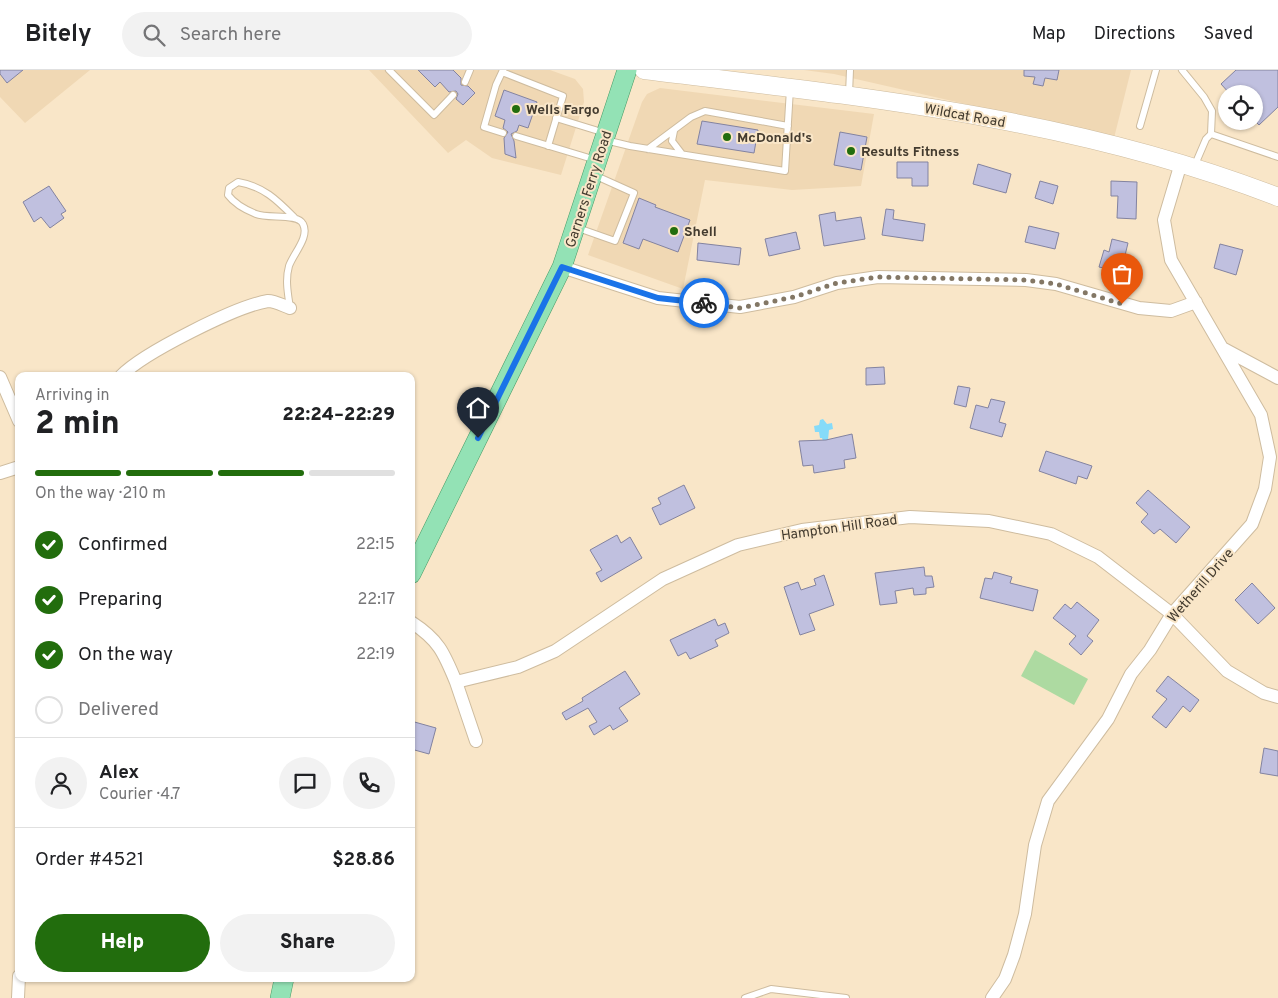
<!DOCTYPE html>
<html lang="en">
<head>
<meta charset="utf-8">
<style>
	:root { --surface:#fff; --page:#f2f2f2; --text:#202124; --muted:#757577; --line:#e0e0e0; --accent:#226d0d }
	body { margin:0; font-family:Overpass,sans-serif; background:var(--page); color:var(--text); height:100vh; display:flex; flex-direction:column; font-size:19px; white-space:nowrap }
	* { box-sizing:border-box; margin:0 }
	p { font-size:16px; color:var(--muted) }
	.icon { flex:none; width:28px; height:28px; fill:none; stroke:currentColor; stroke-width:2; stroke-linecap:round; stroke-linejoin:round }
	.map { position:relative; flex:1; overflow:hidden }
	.drawer { position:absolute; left:15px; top:302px; width:400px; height:610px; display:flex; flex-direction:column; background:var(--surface); border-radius:10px; box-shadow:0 1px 4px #0004 }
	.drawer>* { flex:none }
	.tools { position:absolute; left:1218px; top:15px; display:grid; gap:10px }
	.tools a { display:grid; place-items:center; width:45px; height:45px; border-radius:50%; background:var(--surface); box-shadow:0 1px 4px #0004; font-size:25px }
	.pin { position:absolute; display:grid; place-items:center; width:42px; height:42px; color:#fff; margin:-51px -21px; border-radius:50% 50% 50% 0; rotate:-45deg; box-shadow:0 0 5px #0007 }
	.pin .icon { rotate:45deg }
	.courier { position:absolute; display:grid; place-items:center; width:50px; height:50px; margin:-25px; border:4px solid #1a73e8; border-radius:50%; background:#fff; color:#222; box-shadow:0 1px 6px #0007 }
	.overview em { font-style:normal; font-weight:800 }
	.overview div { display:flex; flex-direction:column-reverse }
	.overview { display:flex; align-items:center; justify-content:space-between; height:85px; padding:0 20px }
	h1 { font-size:32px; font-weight:800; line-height:38px }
	.bar { display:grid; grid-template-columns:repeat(4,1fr); gap:8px 5px; align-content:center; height:60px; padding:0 20px }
	.bar i { height:6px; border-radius:4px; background:var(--line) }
	.bar .active { background:var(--accent) }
	.bar p { grid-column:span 4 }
	.line { display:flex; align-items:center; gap:12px; padding:0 20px; border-top:1px solid var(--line) }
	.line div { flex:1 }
	.round { display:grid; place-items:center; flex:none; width:52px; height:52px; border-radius:26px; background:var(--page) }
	ol { padding:0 20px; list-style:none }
	li { display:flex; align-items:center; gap:15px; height:55px }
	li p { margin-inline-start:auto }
	li .icon { padding:5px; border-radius:50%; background:var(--accent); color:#fff; stroke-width:4 }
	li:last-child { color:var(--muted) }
	li i { width:28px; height:28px; border:2px solid var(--line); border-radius:50% }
	.button { display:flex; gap:10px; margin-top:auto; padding:10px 20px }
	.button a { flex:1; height:58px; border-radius:30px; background:var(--accent); color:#fff; font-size:20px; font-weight:800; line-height:58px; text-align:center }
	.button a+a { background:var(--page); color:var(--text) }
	header { display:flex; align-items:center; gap:30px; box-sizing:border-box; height:70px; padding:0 25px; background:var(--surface); border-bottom:1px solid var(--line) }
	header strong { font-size:24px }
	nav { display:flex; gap:28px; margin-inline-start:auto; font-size:18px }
	.search { width:350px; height:45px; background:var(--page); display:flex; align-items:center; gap:12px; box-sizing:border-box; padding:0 18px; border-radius:28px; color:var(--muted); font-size:19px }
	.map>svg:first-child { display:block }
</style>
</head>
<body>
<header>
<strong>Bitely</strong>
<div class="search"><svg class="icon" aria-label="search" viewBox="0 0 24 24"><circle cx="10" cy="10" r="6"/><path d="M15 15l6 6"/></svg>Search here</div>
<nav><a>Map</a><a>Directions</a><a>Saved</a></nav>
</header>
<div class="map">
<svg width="1278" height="928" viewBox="0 0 1278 928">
	<rect width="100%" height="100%" fill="#f9e6c8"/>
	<path fill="#f0d8b4" d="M0 0H90L25 53 0 27Z
		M369 0H550L575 9 583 19 584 32 561 105 492 88 466 70 448 83Z
		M804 0H1131L1114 68 834 4Z
		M660 18 874 44 861 116 792 120 705 110 683 219 588 185 642 32 647 24Z"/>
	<path fill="#addaa1" d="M1035 580 1088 609 1074 635 1021 606Z"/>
	<path fill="#86dbf9" d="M823 349 827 354 832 353 833 359 829 360 828 370 823 371 822 368H820L819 362H815L814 356 819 355 820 350Z"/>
	<path fill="#c0c0df" stroke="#8383a0" d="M0 0H23L7 13 0 4Z
		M418 0H453L461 8V15L468 16 475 23 463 35 456 29 458 24 456 21 449 22 440 12 435 17Z
		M1024 0H1059L1057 10 1045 8 1043 16 1033 14 1035 7 1024 6Z
		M1236 0H1278V37L1259 55 1254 50V24H1230L1221 14Z
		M504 20 537 32 528 58 519 55 517 61 511 64 514 71 516 88 505 84 504 68 508 62 503 58 505 50 495 46Z
		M702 51 758 60 754 83 697 74Z
		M840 62 867 67 861 100 834 95Z
		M897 92H928V116H912V108H897Z
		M978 94 1011 104 1006 123 973 114Z
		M1040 111 1058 116 1053 134 1035 128Z
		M1111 111 1137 112 1136 149 1117 148 1118 126H1111Z
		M49 116 66 141 61 144 64 148 50 158 41 147 34 152 23 132Z
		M639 128 656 135 655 137 690 150 678 182 643 169 639 179 623 173Z
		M886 139 894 140 893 149 925 154 923 171 882 165Z
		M835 142 836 151 861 147 865 169 824 176 819 145Z
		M1029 156 1059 163 1055 179 1025 172Z
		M796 162 800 179 769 186 765 169Z
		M1112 169 1128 173 1121 202 1099 197 1104 180 1109 182Z
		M698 173 741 178 739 195 697 190Z
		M1220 174 1243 180 1236 205 1214 198Z
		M884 297 885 314 866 315V298Z
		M958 316 970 318 966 337 954 334Z
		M991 329 1005 332 999 352 1006 354 1002 367 970 358 976 335 988 338Z
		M852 364 856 388 844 390 845 398 814 403 813 395 803 396 799 371 826 370Z
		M1046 381 1092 396 1087 409 1078 406 1076 414 1039 401Z
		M684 415 695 438 660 455 652 438 661 434 658 428Z
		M1148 420 1190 457 1176 473 1160 459 1154 464 1141 452 1148 444 1136 433Z
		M617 465 621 473 630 467 642 488 601 512 596 503 602 500 590 480Z
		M924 497 925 506H932L934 517 926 518V524L914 525 913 518 895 521 897 533 880 535 875 503Z
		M994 502 1012 507 1010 513 1038 520 1033 541 980 528 985 508 992 509Z
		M824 505 834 535 809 544 815 560 800 565 784 517 798 512 801 520 816 515 814 509Z
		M1252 513 1275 538 1258 554 1235 530Z
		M1077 532 1099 550 1087 566 1093 571 1081 585 1069 574 1076 566 1053 548 1065 534 1071 539Z
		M715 549 718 556 725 553 729 563 715 570 718 576 690 589 686 582 678 586 670 570Z
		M625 601 640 624 619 638 628 651 613 660 610 655 594 665 589 656 597 652 588 638 566 650 562 643 583 631 582 628Z
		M1168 606 1199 630 1190 642 1183 636 1166 658 1152 647 1167 629 1156 621Z
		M411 651 436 658 429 684 411 679Z
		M1264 678 1278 681V706L1260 703Z"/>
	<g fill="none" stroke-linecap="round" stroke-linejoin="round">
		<defs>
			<path id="service" d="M389 0 434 45 453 25
				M503 0 496 15 484 57 503 63
				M1182 0 1204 27 1212 41 1211 64
				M502 2 563 26 548 76
				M465 12 470 0
				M849 24 850 0
				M556 48 605 63
				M1140 56 1156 0
				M674 61 672 71 682 84
				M516 66 596 90
				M605 70 630 76 785 101 790 19
				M648 79 691 47 705 41 788 56
				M1194 97 1206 69 1211 64 1278 87
				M578 158 615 171 634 123 594 105
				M290 238C288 224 285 210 289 196 293 184 310 167 303 154 298 143 268 149 256 144 246 140 234 133 228 125L229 118 238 112C263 116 277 130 294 147
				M745 928 771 919 846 928"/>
			<path id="minor" d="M562 197 658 228 740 237 794 227 837 213 878 207 1026 210 1056 214 1139 238 1171 241 1196 232
				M1224 279 1278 308
				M121 306C143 283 237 236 268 231 275 231 284 236 290 238
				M0 307 19 351
				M0 403 19 397
				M411 552C439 570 444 583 456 612L518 597 555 581 663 509 738 475 802 460 910 447 989 451 1051 464 1098 487 1172 544 1227 601 1264 623 1278 627
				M456 612 476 671
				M18 928 19 906
				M992 928 1005 909 1014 885 1025 844 1035 775 1048 731 1108 649 1131 604 1150 580 1172 544 1252 454 1265 419 1270 387 1261 345 1171 190 1164 150 1181 93"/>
			<path id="secondary" d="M644 0C857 26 1076 48 1278 127"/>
			<path id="primary" d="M411 504 562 197 627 0
				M280 928 284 909"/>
		</defs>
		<use href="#service" stroke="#cebc9f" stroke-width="8"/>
		<use href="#minor" stroke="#cebc9f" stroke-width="14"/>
		<use href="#secondary" stroke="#cebc9f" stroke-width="19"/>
		<use href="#primary" stroke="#489b66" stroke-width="20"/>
		<use href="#service" stroke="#fff" stroke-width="6"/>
		<use href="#minor" stroke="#fff" stroke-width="12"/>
		<use href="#secondary" stroke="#fff" stroke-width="18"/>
		<use href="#primary" stroke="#93e2b5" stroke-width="19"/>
	</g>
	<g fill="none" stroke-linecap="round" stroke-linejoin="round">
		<path stroke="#837765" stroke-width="5" stroke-dasharray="0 9" d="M704 233 740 238 794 227 837 213 878 207 1026 210 1056 214 1122 234"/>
		<path stroke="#1a73e8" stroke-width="6" d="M478 368 562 197 658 228 704 233"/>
	</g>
	<g fill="#226d0d" stroke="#f9e6c8" stroke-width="2">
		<circle cx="516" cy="39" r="5"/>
		<circle cx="727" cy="67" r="5"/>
		<circle cx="851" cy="81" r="5"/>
		<circle cx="674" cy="161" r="5"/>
	</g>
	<g text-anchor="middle" stroke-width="4" stroke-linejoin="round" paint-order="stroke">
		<g font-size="14" font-weight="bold" fill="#433b2f" stroke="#f9e6c8" text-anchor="start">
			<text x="526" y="44">Wells Fargo</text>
			<text x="737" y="72">McDonald's</text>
			<text x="861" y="86">Results Fitness</text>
			<text x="684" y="166">Shell</text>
		</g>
		<g font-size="14" fill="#433b2f" stroke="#f9e6c8">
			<text transform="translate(965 45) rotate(10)" y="5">Wildcat Road</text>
			<text transform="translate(588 119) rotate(-72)" y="5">Garners Ferry Road</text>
			<text transform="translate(839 457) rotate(-8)" y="5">Hampton Hill Road</text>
			<text transform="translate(1200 515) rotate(-49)" y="5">Wetherill Drive</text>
		</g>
	</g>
</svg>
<div class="tools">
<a><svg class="icon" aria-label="locate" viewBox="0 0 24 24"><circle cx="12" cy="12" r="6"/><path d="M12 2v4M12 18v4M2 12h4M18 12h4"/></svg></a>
</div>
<div class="pin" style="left:1122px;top:234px;background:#ea580c"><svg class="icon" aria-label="bag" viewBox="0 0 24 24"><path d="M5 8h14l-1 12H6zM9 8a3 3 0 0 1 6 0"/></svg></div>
<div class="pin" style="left:478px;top:368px;background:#1f2937"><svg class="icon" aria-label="home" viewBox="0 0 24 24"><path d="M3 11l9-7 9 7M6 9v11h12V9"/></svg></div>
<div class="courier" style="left:704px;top:233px"><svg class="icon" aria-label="bike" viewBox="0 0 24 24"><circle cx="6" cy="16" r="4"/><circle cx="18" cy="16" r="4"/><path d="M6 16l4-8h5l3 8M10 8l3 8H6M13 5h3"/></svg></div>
<section class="drawer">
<div class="overview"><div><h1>2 min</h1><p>Arriving in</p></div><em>22:24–22:29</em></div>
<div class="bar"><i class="active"></i><i class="active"></i><i class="active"></i><i></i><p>On the way · 210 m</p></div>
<ol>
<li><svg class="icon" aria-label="check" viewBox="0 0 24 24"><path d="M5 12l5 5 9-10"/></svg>Confirmed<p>22:15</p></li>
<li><svg class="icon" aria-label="check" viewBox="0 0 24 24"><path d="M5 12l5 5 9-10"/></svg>Preparing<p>22:17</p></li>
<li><svg class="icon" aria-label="check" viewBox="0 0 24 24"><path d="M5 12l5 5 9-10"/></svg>On the way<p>22:19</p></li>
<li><i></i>Delivered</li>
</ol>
<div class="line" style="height:90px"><a class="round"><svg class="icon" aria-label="person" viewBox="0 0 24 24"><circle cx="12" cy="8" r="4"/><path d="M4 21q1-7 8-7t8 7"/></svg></a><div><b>Alex</b><p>Courier · 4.7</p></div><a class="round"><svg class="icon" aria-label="chat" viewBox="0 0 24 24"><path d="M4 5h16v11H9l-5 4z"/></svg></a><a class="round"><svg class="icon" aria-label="phone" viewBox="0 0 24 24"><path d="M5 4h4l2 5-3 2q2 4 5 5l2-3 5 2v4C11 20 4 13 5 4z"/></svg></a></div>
<div class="line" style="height:65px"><div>Order #4521</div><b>$28.86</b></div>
<div class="button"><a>Help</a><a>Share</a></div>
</section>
</div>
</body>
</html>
